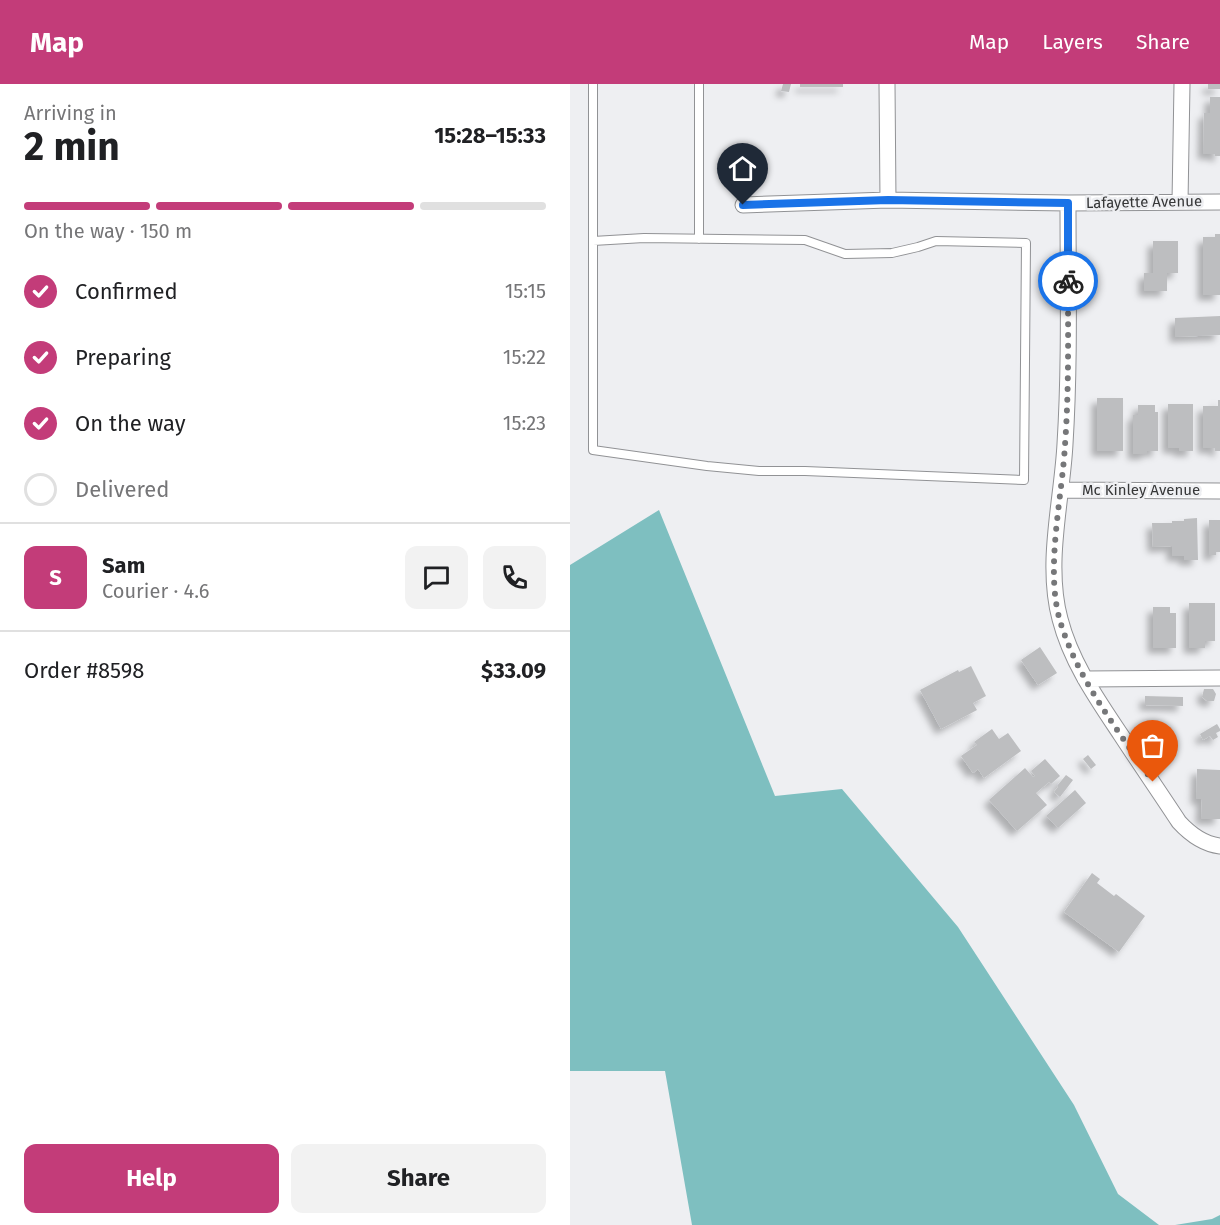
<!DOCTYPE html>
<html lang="en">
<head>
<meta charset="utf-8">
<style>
	:root { --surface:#fff; --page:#f2f2f2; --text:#202124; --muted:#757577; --line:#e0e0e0; --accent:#c33c79 }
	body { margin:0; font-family:"Fira Sans",sans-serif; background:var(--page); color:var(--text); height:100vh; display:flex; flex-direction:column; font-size:22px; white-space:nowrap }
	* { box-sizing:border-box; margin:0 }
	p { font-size:20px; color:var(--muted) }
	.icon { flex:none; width:33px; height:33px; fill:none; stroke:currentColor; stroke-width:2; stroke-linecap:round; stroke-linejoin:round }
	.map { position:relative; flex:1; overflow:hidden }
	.side { display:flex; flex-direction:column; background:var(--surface); width:570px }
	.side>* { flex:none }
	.pin { position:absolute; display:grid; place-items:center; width:51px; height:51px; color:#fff; margin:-62px -26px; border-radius:50% 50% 50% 0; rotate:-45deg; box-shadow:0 0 6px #0007 }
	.pin .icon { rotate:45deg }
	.courier { position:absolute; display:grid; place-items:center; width:60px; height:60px; margin:-30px; border:4px solid #1a73e8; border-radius:50%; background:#fff; color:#222; box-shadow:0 2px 8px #0007 }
	.head em { font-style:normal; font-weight:700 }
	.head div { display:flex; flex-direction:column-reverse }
	.head { display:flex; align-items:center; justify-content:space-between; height:102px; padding:0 24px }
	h1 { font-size:39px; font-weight:700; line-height:45px }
	.bar { display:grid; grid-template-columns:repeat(4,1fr); gap:9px 6px; align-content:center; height:72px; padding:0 24px }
	.bar i { height:8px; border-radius:4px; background:var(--line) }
	.bar .on { background:var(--accent) }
	.bar p { grid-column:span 4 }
	.line { display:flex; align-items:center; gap:15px; padding:0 24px; border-top:2px solid var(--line) }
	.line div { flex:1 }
	.round { display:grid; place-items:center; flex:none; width:63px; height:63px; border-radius:12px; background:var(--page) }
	ol { padding:0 24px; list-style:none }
	li { display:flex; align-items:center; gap:18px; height:66px }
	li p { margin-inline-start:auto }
	li .icon { padding:6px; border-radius:50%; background:var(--accent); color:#fff; stroke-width:4 }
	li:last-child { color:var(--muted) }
	li i { width:33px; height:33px; border:3px solid var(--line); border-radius:50% }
	.primary-button { display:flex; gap:12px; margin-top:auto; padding:12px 24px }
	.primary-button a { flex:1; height:69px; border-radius:12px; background:var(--accent); color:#fff; font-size:24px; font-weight:700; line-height:69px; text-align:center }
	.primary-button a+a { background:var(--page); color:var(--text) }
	header { display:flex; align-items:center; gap:36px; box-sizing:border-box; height:84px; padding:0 30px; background:var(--accent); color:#fff }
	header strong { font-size:28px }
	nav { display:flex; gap:33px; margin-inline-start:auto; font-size:21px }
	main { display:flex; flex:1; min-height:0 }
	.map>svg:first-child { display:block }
</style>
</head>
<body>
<header>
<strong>Map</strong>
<nav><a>Map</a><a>Layers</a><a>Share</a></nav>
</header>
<main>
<section class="side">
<div class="head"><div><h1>2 min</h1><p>Arriving in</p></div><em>15:28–15:33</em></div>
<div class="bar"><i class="on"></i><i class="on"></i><i class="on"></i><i></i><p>On the way · 150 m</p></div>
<ol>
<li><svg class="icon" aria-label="check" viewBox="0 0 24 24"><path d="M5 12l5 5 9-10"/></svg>Confirmed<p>15:15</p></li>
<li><svg class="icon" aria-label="check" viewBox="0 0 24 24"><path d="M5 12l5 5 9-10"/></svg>Preparing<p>15:22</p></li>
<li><svg class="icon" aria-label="check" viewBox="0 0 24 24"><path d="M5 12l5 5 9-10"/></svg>On the way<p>15:23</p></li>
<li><i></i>Delivered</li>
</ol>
<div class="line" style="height:108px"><b class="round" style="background:var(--accent);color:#fff">S</b><div><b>Sam</b><p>Courier · 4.6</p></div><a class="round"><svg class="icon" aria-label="chat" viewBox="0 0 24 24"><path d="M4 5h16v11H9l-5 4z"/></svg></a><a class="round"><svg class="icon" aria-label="phone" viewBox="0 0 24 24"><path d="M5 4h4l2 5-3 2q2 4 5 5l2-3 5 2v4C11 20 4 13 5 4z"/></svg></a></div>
<div class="line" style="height:78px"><div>Order #8598</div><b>$33.09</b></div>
<div class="primary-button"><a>Help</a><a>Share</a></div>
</section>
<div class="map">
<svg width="650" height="1141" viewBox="0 0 650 1141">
	<defs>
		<filter id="shadow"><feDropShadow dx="-5.5" dy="5.5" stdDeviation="3" flood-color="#0004"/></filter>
	</defs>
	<rect width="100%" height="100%" fill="#eeeff2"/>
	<path fill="#7ebfc0" d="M89 426 205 712 272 705 388 843 504 1021 548 1110 589 1141H122L95 987H0V481Z
		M650 1131V1141H605L642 1135Z"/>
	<path fill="#bdbec0" filter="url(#shadow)" d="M213 0H221L219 8 211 7Z
		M230 0H273V3H230Z
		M638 0H650V5H638Z
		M640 13H650V72H645V70H633L634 29H640Z
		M645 150H650V211H633V153H645Z
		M583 157H608V189H597V207H574V189H583Z
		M650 232V251L605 253V234Z
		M527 314H553V367H527Z
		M648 316H650V367H645V364H633V322H648Z
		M598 320H623V367H609V364H598Z
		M568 321H585V328H588V367H577V370H563V331H568Z
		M627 434 628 476H614V472H602V462L583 463 582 439H602V437H614V435Z
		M639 436H650V468H646V471H639Z
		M619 519H645V557H635V564H619Z
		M583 523H600V529H606V564H583Z
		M470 563 487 589 468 601 451 576Z
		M401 582 416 612 403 619 407 626 371 645 350 606 388 586 389 588Z
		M634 605H643L646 610 644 617H637L632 613Z
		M575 612 613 613V622L575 621Z
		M647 640 650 645V647L646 649 648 653 643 656 640 652 633 656 630 650Z
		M422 645 429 655 438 649 451 667 414 694 408 685 403 689 391 672 407 661 404 658Z
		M518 671 526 681 521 685 513 675Z
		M475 675 490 692 481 700 479 698 466 709 477 721 447 747 419 716 455 684 463 693 465 692 461 687Z
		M627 685 650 686V735H631L632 715H626Z
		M496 691 503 696 490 713 484 708 488 703 487 702Z
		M505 706 516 719 488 744 476 732Z
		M522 789 530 795 527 799 544 812 546 810 575 832 549 868 494 828Z"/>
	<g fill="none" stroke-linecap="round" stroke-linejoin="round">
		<defs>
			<path id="lane" d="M23 0V366L137 382 189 387H235L454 396 456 159 366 157 348 163 322 169 275 170 235 156 74 154 23 157
				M129 155V0"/>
			<path id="street" d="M317 0 318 116
				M610 118 612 0
				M498 119C498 199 500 280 495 360 492 417 475 479 490 535 501 578 527 615 551 651 570 680 590 709 609 738 620 750 633 760 650 762
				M173 121 318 116 498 119 650 118
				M491 406 650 407
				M515 595 650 594"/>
		</defs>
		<use href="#lane" stroke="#919295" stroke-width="10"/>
		<use href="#street" stroke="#919295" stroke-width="17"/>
		<use href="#lane" stroke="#fff" stroke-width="8"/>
		<use href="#street" stroke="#fff" stroke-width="15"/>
	</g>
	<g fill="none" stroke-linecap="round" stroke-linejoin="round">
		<path stroke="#767779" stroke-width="6" stroke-dasharray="0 10.8" d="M498 197C498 252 499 306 495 361 492 415 475 485 490 537 508 597 549 647 583 698"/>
		<path stroke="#1a73e8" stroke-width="8" d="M173 121 318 116 498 119V197"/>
	</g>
	<g text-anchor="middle" stroke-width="5" stroke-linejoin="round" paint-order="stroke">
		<g font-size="15" fill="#363738" stroke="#eeeff2">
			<text transform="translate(574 118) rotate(-1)" y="5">Lafayette Avenue</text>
			<text x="571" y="411">Mc Kinley Avenue</text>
		</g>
	</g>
</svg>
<div class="pin" style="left:583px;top:698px;background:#ea580c"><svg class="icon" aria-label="bag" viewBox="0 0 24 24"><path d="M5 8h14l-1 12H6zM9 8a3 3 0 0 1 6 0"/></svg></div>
<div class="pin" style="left:173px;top:121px;background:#1f2937"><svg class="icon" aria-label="home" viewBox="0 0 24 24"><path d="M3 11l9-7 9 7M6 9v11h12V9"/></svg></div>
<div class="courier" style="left:498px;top:197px"><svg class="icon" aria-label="bike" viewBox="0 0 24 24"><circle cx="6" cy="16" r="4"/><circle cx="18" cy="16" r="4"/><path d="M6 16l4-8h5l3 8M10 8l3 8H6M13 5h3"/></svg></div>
</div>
</main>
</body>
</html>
